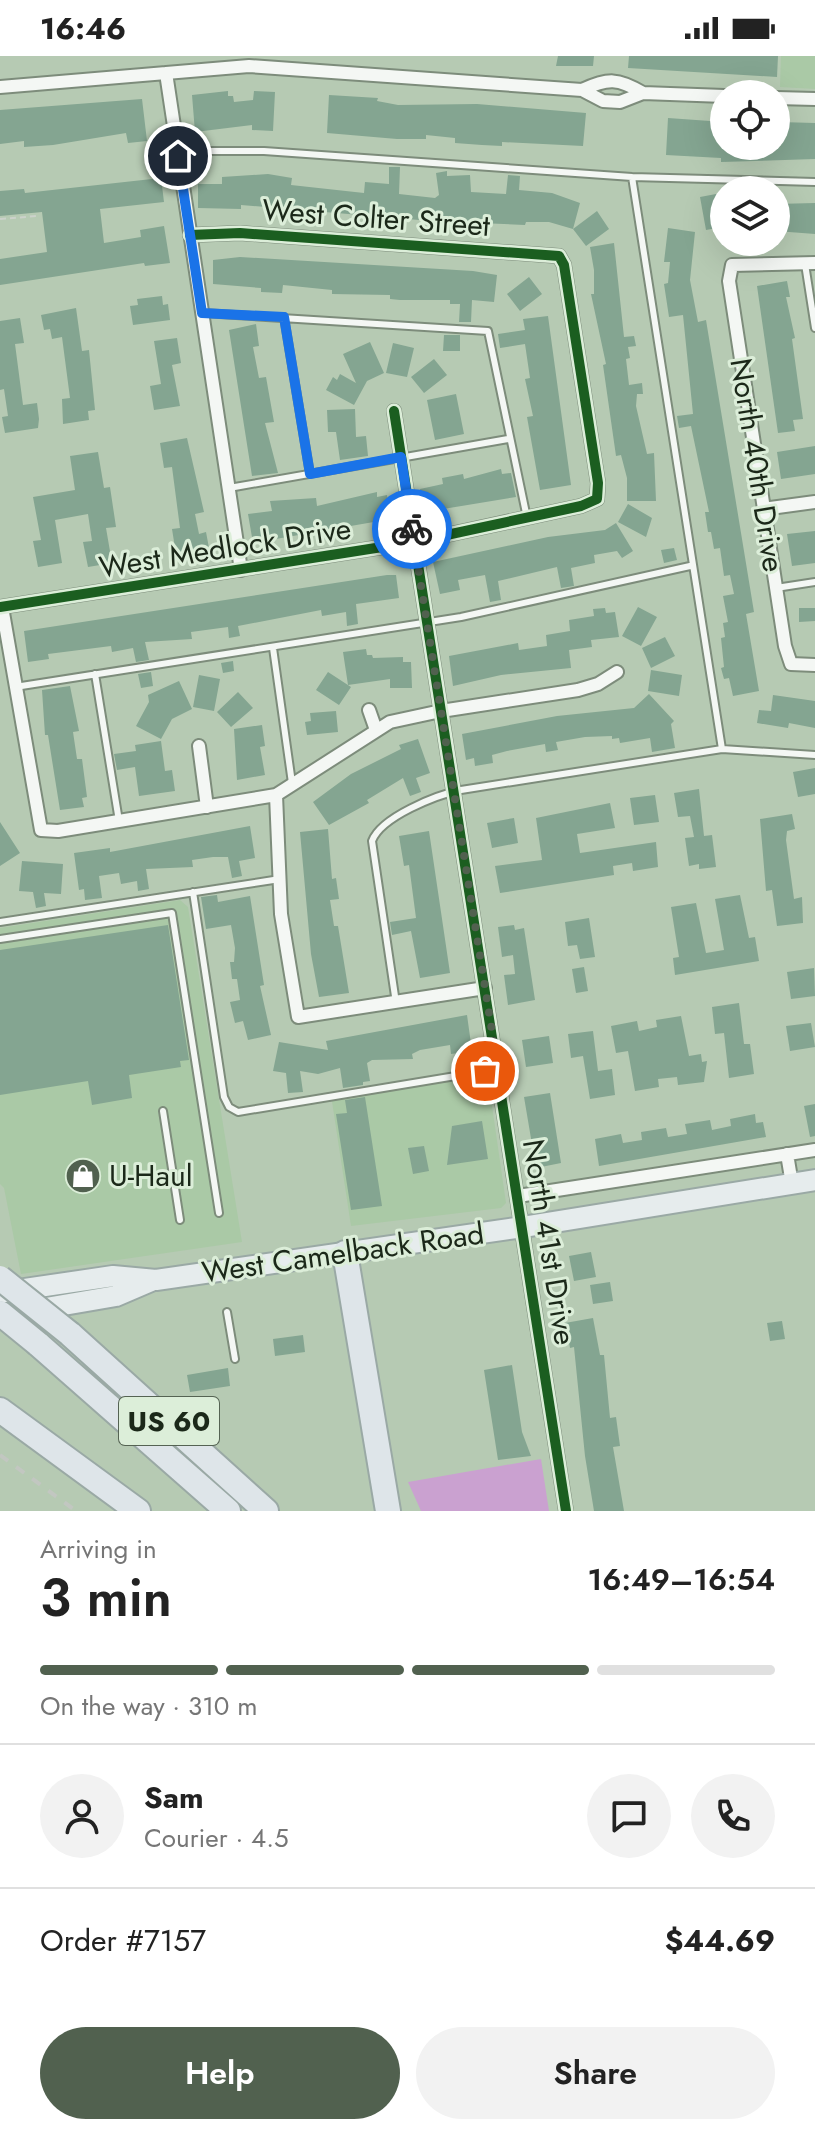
<!DOCTYPE html>
<html lang="en">
<head>
<meta charset="utf-8">
<style>
	:root { --surface:#fff; --page:#f2f2f2; --text:#222; --muted:#767676; --line:#e0e0e0; --accent:#51614f }
	body { margin:0; font-family:Jost,sans-serif; background:var(--page); color:var(--text); height:100vh; display:flex; flex-direction:column; font-size:30px; white-space:nowrap }
	* { box-sizing:border-box; margin:0 }
	p { font-size:26px; color:var(--muted) }
	.icon { flex:none; width:44px; height:44px; fill:none; stroke:currentColor; stroke-width:2; stroke-linecap:round; stroke-linejoin:round }
	.map { position:relative; height:1455px; overflow:hidden }
	.drawer { display:flex; flex-direction:column; background:var(--surface); flex:1 }
	.drawer>* { flex:none }
	.buttons { position:absolute; left:710px; top:24px; display:grid; gap:16px }
	.buttons a { display:grid; place-items:center; width:80px; height:80px; border-radius:50%; background:var(--surface); box-shadow:0 8px 32px #0002; font-size:40px }
	.pin { position:absolute; display:grid; place-items:center; width:68px; height:68px; color:#fff; margin:-34px; border:4px solid #fff; border-radius:50%; box-shadow:0 2px 8px #0007 }
	.courier { position:absolute; display:grid; place-items:center; width:80px; height:80px; margin:-40px; border:6px solid #1a73e8; border-radius:50%; background:#fff; color:#222; box-shadow:0 2px 10px #0007 }
	.overview em { font-style:normal; font-weight:600 }
	.overview div { display:flex; flex-direction:column-reverse }
	.overview { display:flex; align-items:center; justify-content:space-between; height:136px; padding:0 40px }
	h1 { font-size:52px; font-weight:600; line-height:60px }
	.bar { display:grid; grid-template-columns:repeat(4,1fr); gap:12px 8px; align-content:center; height:96px; padding:0 40px }
	.bar i { height:10px; border-radius:6px; background:var(--line) }
	.bar .active { background:var(--accent) }
	.bar p { grid-column:span 4 }
	.line { display:flex; align-items:center; gap:20px; padding:0 40px; border-top:2px solid var(--line) }
	.line div { flex:1 }
	.round { display:grid; place-items:center; flex:none; width:84px; height:84px; border-radius:42px; background:var(--page) }
	.cta { display:flex; gap:16px; margin-top:auto; padding:16px 40px }
	.cta a { flex:1; height:92px; border-radius:48px; background:var(--accent); color:#fff; font-size:32px; font-weight:600; line-height:92px; text-align:center }
	.cta a+a { background:var(--page); color:var(--text) }
	.status { display:flex; justify-content:space-between; align-items:center; height:56px; padding:0 40px; background:var(--surface); direction:ltr }
	.status svg { height:22px; fill:currentColor }
	.map>svg:first-child { display:block }
</style>
</head>
<body>
<div class="status"><b>16:46</b><svg viewBox="0 0 49 12"><path d="M0 12V9h3v3zM5 12V6h3v6zM10 12V3h3v9zM15 12V0h3v12zM26 1h20v11H26zM47 4h2v5h-2z"/></svg></div>
<div class="map">
<svg width="815" height="1455" viewBox="0 0 815 1455">
	<rect width="100%" height="100%" fill="#b6cab3"/>
	<path fill="#aac9a6" d="M781 0H815V33L780 31Z
		M180 844 188 851 242 1186 21 1218 4 1132 0 1128V872Z
		M487 1015 506 1147 501 1152 351 1170 331 1039Z"/>
	<path fill="#caa1d0" d="M541 1403 549 1455H421L408 1426Z"/>
	<path fill="#84a591" d="M558 0H594L593 10H556Z
		M629 0H778L777 21 628 12Z
		M228 35V40H233L234 46 253 44 254 35 275 36 273 75 252 74V69L195 76 192 39Z
		M329 39 378 42 377 45 398 49 477 48 586 57 583 90 502 86V90L482 89 455 87V82L426 79V83H397L327 77Z
		M142 43 147 85 128 87 126 77 53 89 24 91V85L0 88V54Z
		M668 62 724 66V90H781L779 66 815 67V103L721 106V102L666 99Z
		M389 111H400L399 138 435 142 439 139 436 117 447 115V120L470 119 471 136 506 138 508 119 520 120 519 134 552 137 580 147 573 173 549 166H526L525 169 431 165 241 149V153L198 152V128H222V121L268 118 292 122 291 129 364 137 365 126 389 128Z
		M161 122 164 146 100 153 104 187 141 181 140 174 164 170 170 207 145 210 144 207 0 229V203L47 196 42 156 0 160V135L24 133 25 137Z
		M716 138 724 140 722 171 706 174 700 141Z
		M815 147V178L776 175V148Z
		M597 155 609 173 586 190 573 173Z
		M668 172 695 176 690 224 698 266 706 264 754 556 746 558 759 635 733 640 729 622 724 623 721 612 724 611 721 582 725 581 723 567 728 566 723 540 734 538 730 519 724 520 720 492 714 493 711 476H708L705 456H709L691 370 679 372 677 360 693 358 683 259 669 261 664 228 668 227 670 206H664Z
		M614 187 624 281 634 280 636 290 628 291 630 302 626 303 629 329 642 327 643 338H637L636 350 647 398 654 397 656 445H627V422L621 399 616 400 603 309 606 308 591 238H594V214L590 191Z
		M240 201 473 215 497 219 494 246 472 244 471 266H459L460 248H450V244H400L390 243V239L332 238V234L283 229 282 237 261 236V232L213 228V204Z
		M529 221 542 238 520 255 507 238Z
		M787 225 790 241H786L795 282 792 283 803 363 793 364 795 375 778 377 757 230Z
		M162 240 163 249 168 248 170 264 133 269 130 250 138 249 137 243Z
		M76 252 82 295 89 294 95 354 88 355 89 364 63 368 62 343 70 342 62 281 52 283 50 273 44 274 41 259Z
		M548 260 571 429 540 434 527 361 533 360 525 323 530 322 525 288 500 292 498 278 525 274 523 263Z
		M20 262 24 287 15 288 23 349 37 347 39 363 38 372 5 377 2 361 8 360 4 333 0 334V265Z
		M256 268 259 290 253 291 259 322 266 321 274 366 265 367 278 417 252 420 229 274Z
		M444 279H460V295H443Z
		M177 282 181 307 172 309 180 350 154 354 150 330 161 328 154 285Z
		M370 286 384 317 367 325 354 349 326 334 333 321 337 324 340 318 356 327 343 298Z
		M393 287 414 292 407 321 386 317Z
		M434 303 447 319 424 337 411 321Z
		M456 338 464 378 435 384 427 344Z
		M355 353 356 381 366 380 368 400 340 404 336 376H328L327 354Z
		M187 382 204 456 195 458 199 478 206 476 209 492 176 498 172 473 180 472 172 411 164 412 160 387Z
		M815 390V418L781 423 777 396Z
		M98 396 104 432 110 431 116 471 106 472 112 507 88 511 83 486 92 485 88 458 55 464 62 507 38 511 33 485 41 484 33 441 75 434 70 400Z
		M501 413 502 418 511 417 516 441 425 456 420 433 443 428 442 422 463 418 464 423Z
		M377 436V441L387 439 391 463 253 487 248 458 272 455 270 445 316 442 317 450Z
		M628 448 652 462 646 481 618 466Z
		M616 467 633 495 622 502 617 495 594 499 595 507 571 512 574 530 561 532 557 511 498 525 501 544 490 546 485 519 458 524 460 534 440 538 433 506 548 481 605 474Z
		M815 475V507L792 510 787 478Z
		M674 492 677 504 664 507 661 494Z
		M387 519H396L399 542 356 548 358 568 347 570 346 556 322 560 321 554 238 570 240 580 229 582 228 571 191 576 192 583 145 586 149 604 136 606 133 592 112 596 111 590 48 598 49 603 28 606 24 575Z
		M638 551 657 561 641 590 622 580Z
		M605 552 606 557 615 556 619 581 591 584 592 591 569 594 571 612 501 619 453 630 449 600 518 587 519 594 547 590 546 579 570 575 569 564 594 560 593 553Z
		M799 552H815V565L799 566Z
		M665 581 675 600 651 612 642 592Z
		M366 593 367 599H372L373 602 403 601V606H411L412 632H390V623L348 629 343 596Z
		M233 605 234 615 223 617 221 607Z
		M651 614 682 619 679 640 648 635Z
		M151 616 153 630 141 632 138 618Z
		M328 616 351 631 339 649 316 634Z
		M199 619 220 623 214 655 193 651Z
		M179 625 192 653 172 663 161 683 136 670 149 646 148 639Z
		M70 630 79 675 73 676 77 703H82L87 741 82 742 84 751 60 754 48 679H45L42 634Z
		M238 636 253 652 231 671 217 656Z
		M649 638 674 665 671 668 675 692 652 696 650 682 620 687 619 682 612 683V680L585 681 556 686 558 694 546 696 545 688 507 695 492 699 493 707 475 710 474 702 466 704 462 678 557 660 634 652Z
		M773 639 815 645V672L789 667 788 672 757 667 759 654 771 655Z
		M336 655 338 676 307 679 305 666 311 665 310 657Z
		M262 669 265 690 260 691 265 719 237 724 234 673Z
		M418 683 430 717 416 722 421 736 410 740 403 722 367 744 369 747 329 769 313 746 351 718 401 693 399 689Z
		M161 685 165 715 172 714 175 735 139 740 135 711 117 714 114 698 136 695 135 689Z
		M815 712V738L798 741 793 716Z
		M699 733 704 780 712 779 716 811 699 813V808L689 810 685 782 694 781 690 760 678 761 674 737Z
		M655 739 659 766 634 769 630 742Z
		M610 747 615 772 577 778 580 797 656 786 658 811 633 815 632 807 613 810 614 819 500 837 495 810 542 804 536 762Z
		M792 758 795 773 787 775 786 784 794 843 802 841 803 867 777 870 772 834 766 835 760 763Z
		M514 762 518 787 492 792 487 767Z
		M0 766 20 797 0 810Z
		M250 770 255 802 239 805 242 820 232 822 228 801H213L192 804 193 811 146 813 149 833 138 835 137 825 121 828 119 817 99 820 102 842 85 844 84 833 79 834 74 797 110 792V796Z
		M328 773 332 823 336 822 339 843 330 844 334 870H338L349 937 319 941 311 898 300 776Z
		M429 775 450 917 420 922 411 875 392 879 390 866 416 862 409 809 404 810 399 780Z
		M22 805 63 808 61 838 44 837 46 850 36 852 33 836 19 835Z
		M217 839 218 846 250 840 264 929 260 930 271 979 248 984 243 965 235 967 230 946 240 944 237 923H232L230 906H234L235 892 231 869 206 873 201 841Z
		M740 839 749 882 755 881 759 905 675 919 673 902 679 901 671 851 696 847 706 897 724 894 715 843Z
		M589 862 595 901 580 903 577 889 568 890 565 866Z
		M168 869 189 1004 180 1005 181 1011 129 1019 132 1042 92 1049 88 1025 0 1039V894Z
		M514 869 515 874 524 872 535 944 508 949 504 919 515 918 513 899 502 901 498 871Z
		M584 911 588 935 576 937 572 913Z
		M814 912 815 940 791 943 787 916Z
		M739 947 744 988H750L754 1018 729 1022 724 977 715 978 712 951Z
		M467 959 472 995 451 998 450 989 420 994 412 998 413 1003 372 1004 367 1007 370 1025 363 1026V1029L343 1032 340 1012 318 1018 300 1015 303 1036 288 1037 286 1017 273 1015 279 986 328 994 326 985Z
		M681 960 689 1000 701 998 702 1006 707 1005 704 1026 678 1029 677 1021 658 1023 659 1031 635 1035 628 995 616 997 611 970 637 965 639 975 657 971 656 964Z
		M811 967 815 991 790 995 786 970Z
		M593 975 598 1015 612 1013 615 1039 590 1043 583 1000 571 1002 568 978Z
		M549 980 553 1007 526 1011 522 984Z
		M550 1037 561 1107 536 1112 524 1041Z
		M365 1041 382 1150 351 1154 336 1058 347 1057 345 1044Z
		M815 1048V1080L810 1081 804 1050Z
		M755 1058 756 1067 763 1066 766 1081 599 1110 595 1083 621 1078 623 1087 642 1084 641 1076 666 1072 668 1081 687 1078 685 1068 710 1064 712 1074 731 1070 730 1063Z
		M482 1065 488 1103 447 1109 452 1070Z
		M424 1090 429 1115 413 1118 408 1092Z
		M591 1196 596 1221 574 1225 569 1200Z
		M610 1226 613 1245 593 1248 590 1229Z
		M593 1262 600 1299H604L610 1362 616 1361 620 1390 613 1391 624 1455H594L585 1400 574 1291 570 1292 565 1267Z
		M782 1265 785 1283 770 1285 767 1267Z
		M303 1279 305 1296 275 1300 273 1283Z
		M512 1309 522 1376 531 1400 498 1404 484 1314Z
		M228 1312 230 1330 190 1336 187 1319Z"/>
	<g fill="none" stroke-linecap="round" stroke-linejoin="round">
		<defs>
			<path id="lane" d="M178 100 210 95H264L632 121 815 126
				M632 121 722 693
				M805 208 815 272
				M203 257 488 275 527 462
				M284 261 310 418
				M229 432 508 383
				M776 532 815 526
				M273 592 292 727
				M95 618 119 765
				M15 631 461 561 690 510
				M193 836 224 1041 229 1051 238 1056 498 1013
				M0 866 280 823
				M0 883 172 857 219 1157
				M396 947 372 785C381 761 436 739 461 734L722 693 815 699
				M163 1055 180 1164
				M227 1256 235 1303"/>
			<path id="street" d="M166 17 241 514
				M0 31 249 10 582 34 603 45 620 46 643 37 724 40
				M582 34C608 22 618 22 643 37
				M776 42 815 43
				M815 207 732 209 729 225 785 590 791 608 815 609
				M394 355 566 1455
				M763 453 815 446
				M0 551 414 486 581 450 597 443 598 427 564 209 559 200 240 177 190 179
				M2 551 41 774 58 775 276 739 390 666 441 655 578 634 598 628 617 616
				M369 654 376 674
				M199 690 207 751
				M276 739 281 858 298 961 485 932
				M787 1098 792 1128
				M518 1140 815 1094"/>
			<path id="primary" d="M4 1236 113 1220 156 1224 523 1171 815 1124
				M0 1260 116 1240 151 1225"/>
			<path id="highway" d="M345 1197 388 1455
				M70 1278 266 1455
				M38 1288 228 1455
				M0 1354 138 1455"/>
		</defs>
		<use href="#lane" stroke="#7d8c7b" stroke-width="10"/>
		<use href="#street" stroke="#7d8c7b" stroke-width="16"/>
		<use href="#primary" stroke="#9aa9a5" stroke-width="24"/>
		<use href="#highway" stroke="#9aa9a5" stroke-width="28"/>
		<path stroke="#ccd2cb" stroke-width="2" stroke-dasharray="6 4" stroke-linecap="butt" d="M0 163 37 160"/>
		<use href="#lane" stroke="#f4f7f4" stroke-width="6"/>
		<use href="#street" stroke="#f4f7f4" stroke-width="12"/>
		<use href="#primary" stroke="#e6eced" stroke-width="20"/>
		<use href="#highway" stroke="#dee5e9" stroke-width="24"/>
		<path stroke="#c2c7c1" stroke-width="4" stroke-dasharray="10 10" stroke-linecap="butt" d="M0 1399 76 1455"/>
		<defs>
			<path id="highway-bridge" d="M0 1222 70 1278
				M0 1257 38 1288"/>
		</defs>
		<use href="#highway-bridge" stroke="#9aa9a5" stroke-width="28" stroke-linecap="butt"/>
		<use href="#highway-bridge" stroke="#dee5e9" stroke-width="24"/>
		<defs>
			<path id="cycleway" d="M394 355 566 1455
				M0 551 414 486 581 450 597 443 598 427 564 209 559 200 240 177 190 179"/>
		</defs>
		<use href="#cycleway" stroke="#dceed9" stroke-width="15"/>
		<use href="#cycleway" stroke="#1b5e20" stroke-width="10"/>
	</g>
	<g fill="none" stroke-linecap="round" stroke-linejoin="round">
		<path stroke="#51614f" stroke-width="8" stroke-dasharray="0 14.4" d="M412 473 498 1013 485 1015"/>
		<path stroke="#1a73e8" stroke-width="10" d="M178 100 202 257 284 261 310 418 401 401 412 473"/>
	</g>
	<defs>
		<symbol id="shop-disc" viewBox="-11 -11 22 22"><circle r="9.5" fill="#51614f" stroke="#dceed9"/><path d="M-5-2.5h2.3a2.7 3.5 0 0 1 5.4 0H5L5.5 6h-11ZM-1.5-2.5h3a1.5 2.3 0 0 0-3 0Z" fill="#fff"/></symbol>
	</defs>
	<g fill-rule="evenodd">
		<use href="#shop-disc" x="63" y="1100" width="40" height="40"/>
	</g>
	<g text-anchor="middle" stroke-width="6" stroke-linejoin="round" paint-order="stroke">
		<rect fill="#dceed9" stroke="#556353" stroke-width="2" x="119" y="1341" width="100" height="48" rx="6"/>
		<g font-size="28" font-weight="bold" fill="#1b2819">
			<text x="169" y="1375">US 60</text>
		</g>
		<g font-size="30" fill="#1b2819" stroke="#dceed9">
			<text transform="translate(376 162) rotate(4)" y="10">West Colter Street</text>
			<text transform="translate(757 409) rotate(81)" y="10">North 40th Drive</text>
			<text transform="translate(225 492) rotate(-9)" y="10">West Medlock Drive</text>
			<text transform="translate(549 1186) rotate(81)" y="10">North 41st Drive</text>
			<text transform="translate(343 1197) rotate(-8)" y="10">West Camelback Road</text>
		</g>
		<g font-size="30" fill="#1b2819" stroke="#dceed9" text-anchor="start">
			<text x="109" y="1130">U-Haul</text>
		</g>
	</g>
</svg>
<div class="buttons">
<a><svg class="icon" aria-label="locate" viewBox="0 0 24 24"><circle cx="12" cy="12" r="6"/><path d="M12 2v4M12 18v4M2 12h4M18 12h4"/></svg></a>
<a><svg class="icon" aria-label="layers" viewBox="0 0 24 24"><path d="M12 4l9 5-9 5-9-5zM3 14l9 5 9-5"/></svg></a>
</div>
<div class="pin" style="left:485px;top:1015px;background:#ea580c"><svg class="icon" aria-label="bag" viewBox="0 0 24 24"><path d="M5 8h14l-1 12H6zM9 8a3 3 0 0 1 6 0"/></svg></div>
<div class="pin" style="left:178px;top:100px;background:#1f2937"><svg class="icon" aria-label="home" viewBox="0 0 24 24"><path d="M3 11l9-7 9 7M6 9v11h12V9"/></svg></div>
<div class="courier" style="left:412px;top:473px"><svg class="icon" aria-label="bike" viewBox="0 0 24 24"><circle cx="6" cy="16" r="4"/><circle cx="18" cy="16" r="4"/><path d="M6 16l4-8h5l3 8M10 8l3 8H6M13 5h3"/></svg></div>
</div>
<section class="drawer">
<div class="overview"><div><h1>3 min</h1><p>Arriving in</p></div><em>16:49–16:54</em></div>
<div class="bar"><i class="active"></i><i class="active"></i><i class="active"></i><i></i><p>On the way · 310 m</p></div>
<div class="line" style="height:144px"><a class="round"><svg class="icon" aria-label="person" viewBox="0 0 24 24"><circle cx="12" cy="8" r="4"/><path d="M4 21q1-7 8-7t8 7"/></svg></a><div><b>Sam</b><p>Courier · 4.5</p></div><a class="round"><svg class="icon" aria-label="chat" viewBox="0 0 24 24"><path d="M4 5h16v11H9l-5 4z"/></svg></a><a class="round"><svg class="icon" aria-label="phone" viewBox="0 0 24 24"><path d="M5 4h4l2 5-3 2q2 4 5 5l2-3 5 2v4C11 20 4 13 5 4z"/></svg></a></div>
<div class="line" style="height:104px"><div>Order #7157</div><b>$44.69</b></div>
<div class="cta"><a>Help</a><a>Share</a></div>
</section>
</body>
</html>
